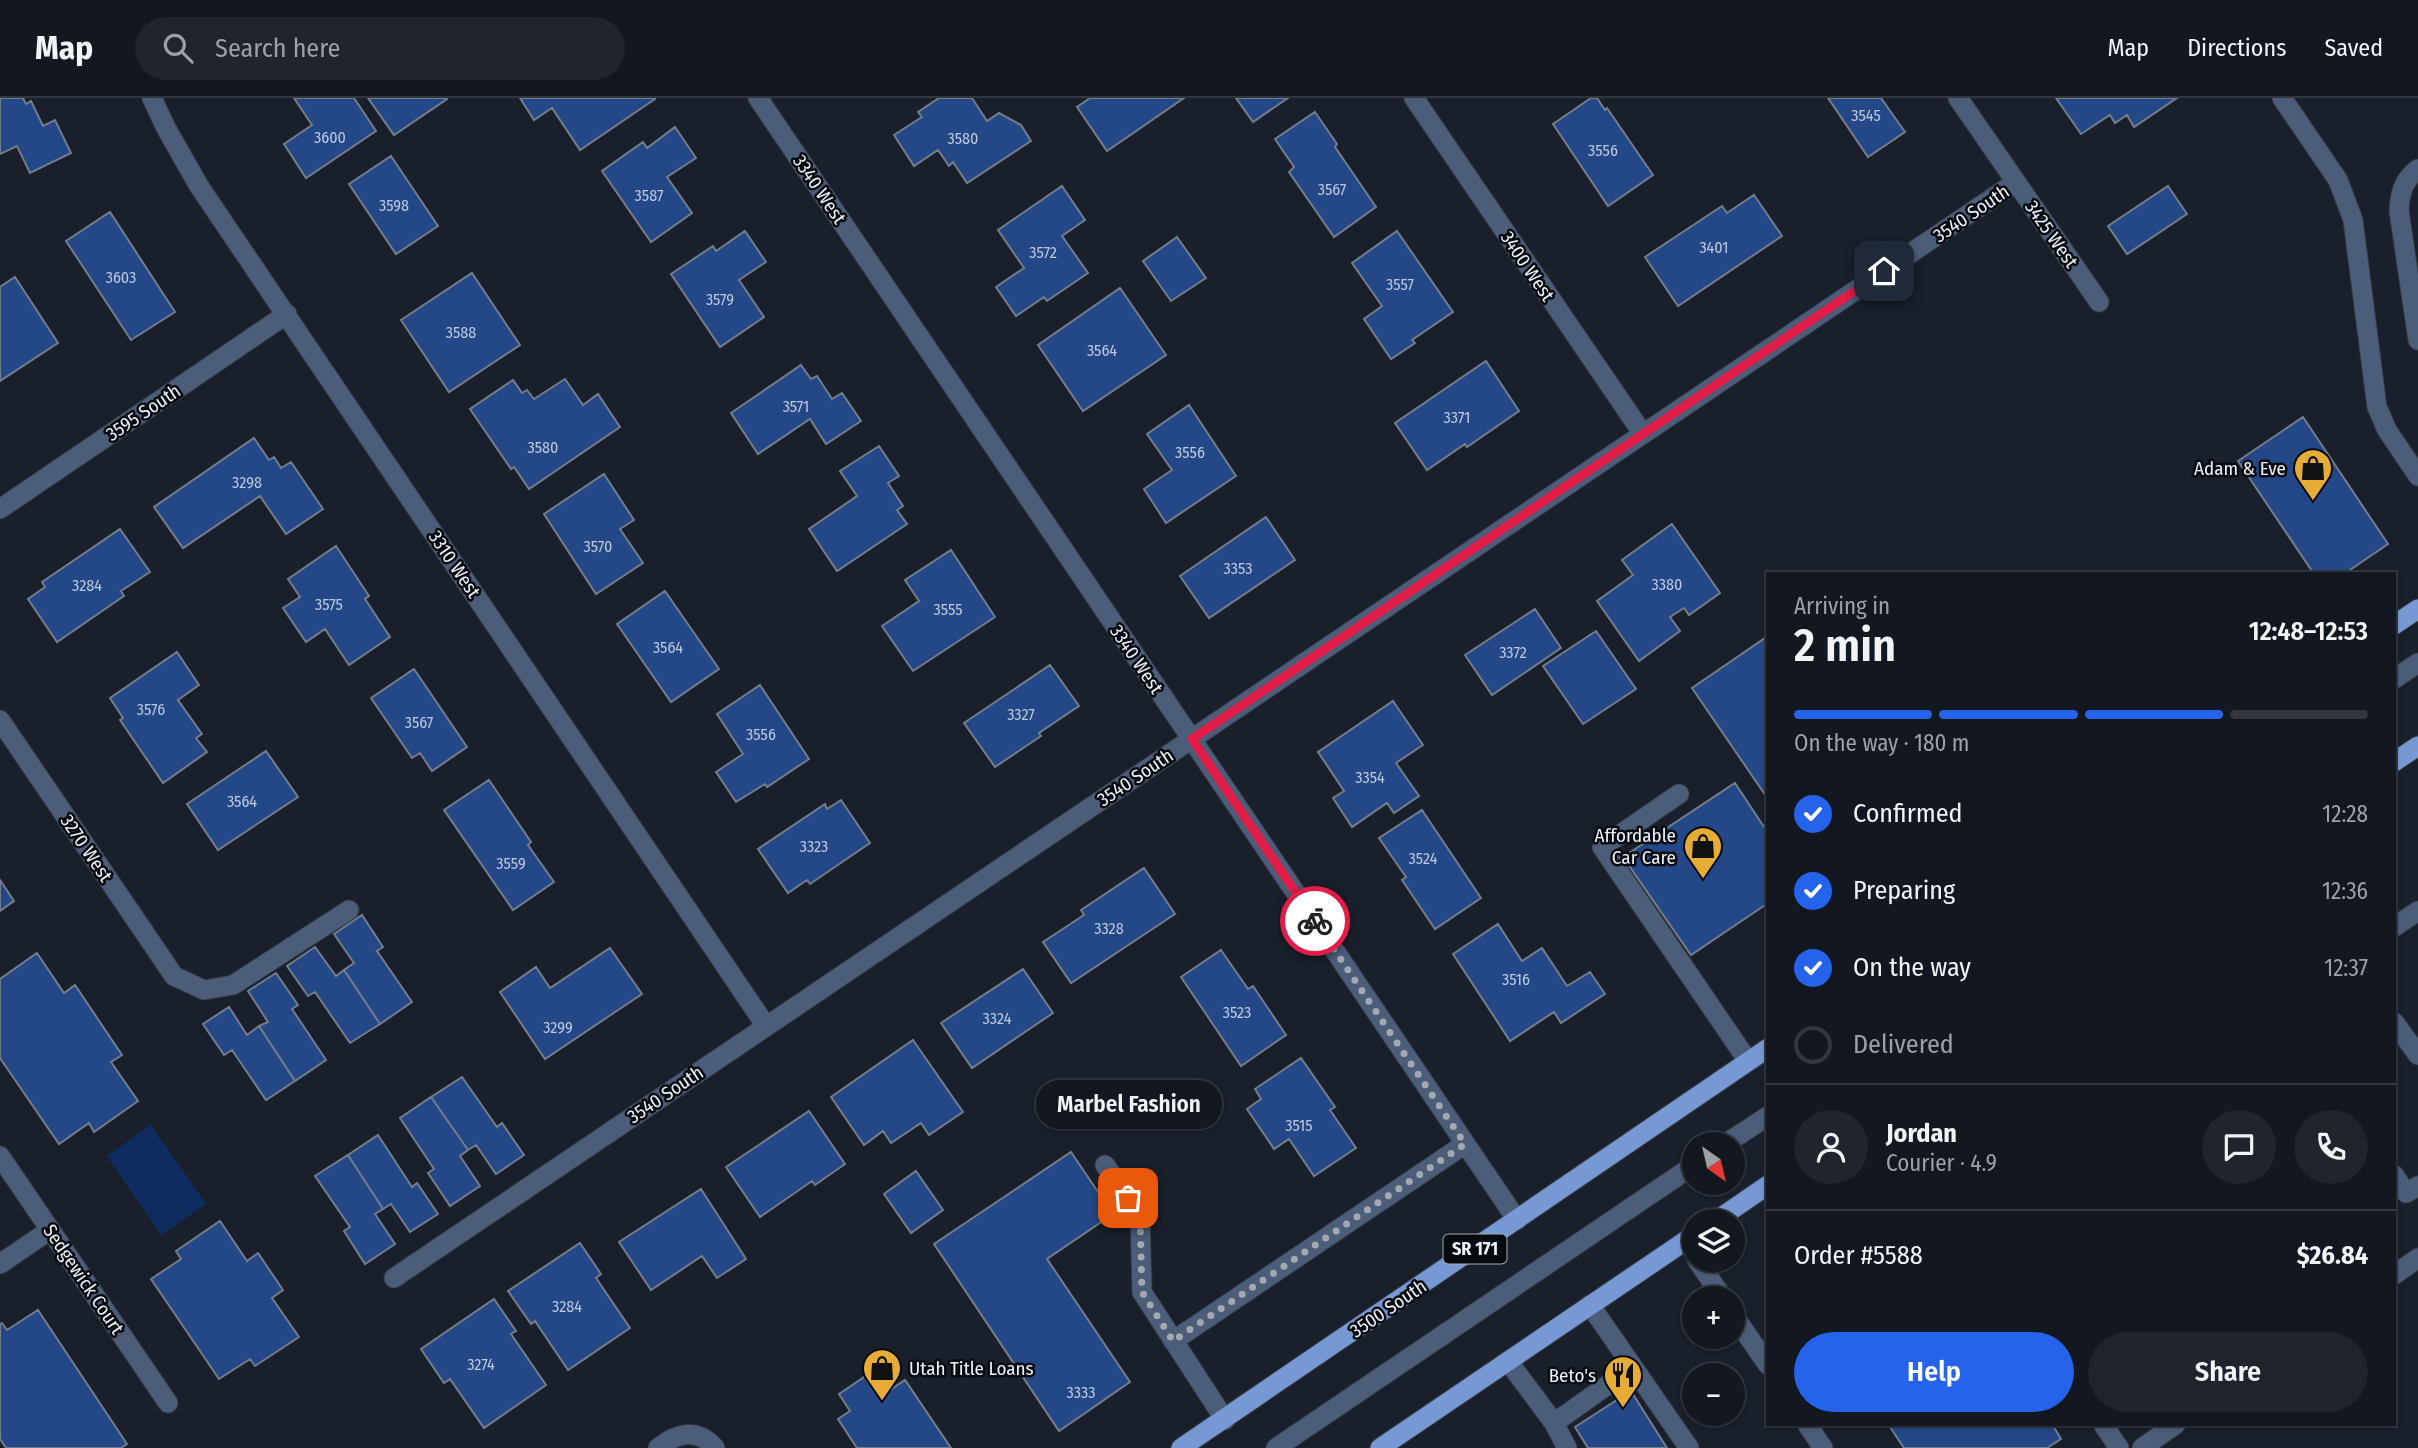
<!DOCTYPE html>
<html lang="en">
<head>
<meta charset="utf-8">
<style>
	:root { --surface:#131820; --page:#20252d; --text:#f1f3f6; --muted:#9da0a5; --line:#32373e; --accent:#2563eb }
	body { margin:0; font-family:"Fira Sans Condensed",sans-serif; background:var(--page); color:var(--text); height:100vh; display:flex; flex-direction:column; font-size:26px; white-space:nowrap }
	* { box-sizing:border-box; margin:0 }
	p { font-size:23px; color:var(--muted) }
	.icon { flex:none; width:38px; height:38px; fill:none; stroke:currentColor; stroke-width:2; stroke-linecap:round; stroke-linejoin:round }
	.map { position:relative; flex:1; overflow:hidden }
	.sheet { position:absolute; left:1766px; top:474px; width:630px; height:854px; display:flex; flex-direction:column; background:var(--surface); border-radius:0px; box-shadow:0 2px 5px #0004,0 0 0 2px var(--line) }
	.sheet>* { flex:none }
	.needle { width:46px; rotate:146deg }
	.buttons { position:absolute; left:1682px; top:1034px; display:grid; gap:14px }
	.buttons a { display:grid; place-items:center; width:63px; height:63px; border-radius:50%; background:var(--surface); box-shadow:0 2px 5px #0004,0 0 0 2px var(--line); font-size:35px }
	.pin { position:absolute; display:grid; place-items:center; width:60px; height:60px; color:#fff; margin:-30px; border-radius:14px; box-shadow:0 4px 10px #0006 }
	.courier { position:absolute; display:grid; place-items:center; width:70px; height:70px; margin:-35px; border:5px solid #e11d48; border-radius:50%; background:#fff; color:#222; box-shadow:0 2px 9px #0007 }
	.bubble { position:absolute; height:49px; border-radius:24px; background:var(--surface); box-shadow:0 2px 5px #0004,0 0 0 2px var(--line); font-size:23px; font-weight:600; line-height:49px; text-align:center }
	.head em { font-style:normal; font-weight:600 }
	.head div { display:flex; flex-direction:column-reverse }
	.head { display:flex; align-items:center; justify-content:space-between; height:119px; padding:0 28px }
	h1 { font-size:46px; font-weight:600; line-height:52px }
	.bar { display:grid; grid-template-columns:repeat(4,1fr); gap:10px 7px; align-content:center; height:84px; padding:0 28px }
	.bar i { height:9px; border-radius:5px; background:var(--line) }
	.bar .on { background:var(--accent) }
	.bar p { grid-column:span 4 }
	.line { display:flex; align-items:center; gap:18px; padding:0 28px; border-top:2px solid var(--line) }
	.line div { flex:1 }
	.round { display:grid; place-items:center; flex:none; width:74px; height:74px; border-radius:37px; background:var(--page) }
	ol { padding:0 28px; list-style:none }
	li { display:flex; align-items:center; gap:21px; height:77px }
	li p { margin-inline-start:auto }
	li .icon { padding:7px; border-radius:50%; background:var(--accent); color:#fff; stroke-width:4 }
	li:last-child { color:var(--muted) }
	li i { width:38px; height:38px; border:4px solid var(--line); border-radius:50% }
	.primary-button { display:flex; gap:14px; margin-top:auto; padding:14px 28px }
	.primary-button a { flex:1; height:80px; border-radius:42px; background:var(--accent); color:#fff; font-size:28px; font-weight:600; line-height:80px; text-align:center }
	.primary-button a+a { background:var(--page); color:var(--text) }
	header { display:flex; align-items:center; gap:42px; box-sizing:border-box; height:98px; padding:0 35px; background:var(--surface); border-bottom:2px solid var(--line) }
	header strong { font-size:33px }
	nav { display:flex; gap:38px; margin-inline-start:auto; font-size:24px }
	.search { width:490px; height:63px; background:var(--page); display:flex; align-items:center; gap:18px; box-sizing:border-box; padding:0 24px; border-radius:38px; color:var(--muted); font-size:26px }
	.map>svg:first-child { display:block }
</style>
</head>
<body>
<header>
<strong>Map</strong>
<div class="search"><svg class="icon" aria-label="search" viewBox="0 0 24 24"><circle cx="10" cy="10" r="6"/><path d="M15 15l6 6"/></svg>Search here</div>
<nav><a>Map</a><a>Directions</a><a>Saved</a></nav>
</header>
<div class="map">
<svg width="2418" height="1350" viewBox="0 0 2418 1350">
	<rect width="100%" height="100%" fill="#19202b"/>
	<path fill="#0e2c5f" d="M151 1027 206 1106 161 1137 107 1058Z"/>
	<path fill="#244887" stroke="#737c8a" stroke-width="2" d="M0 0H23L26 6 31 3 43 28 55 22 71 55 30 75 17 48 0 56Z
		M294 0H354L376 33 306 80 284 46 312 27Z
		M368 0H446L447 1 394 37Z
		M520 0H655V1L580 52 552 10 534 22Z
		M939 0H972L987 23 999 15 1021 27 1031 43 967 85 953 64 949 68 938 52 914 68 894 37 922 19 918 14Z
		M1090 0H1184L1107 53 1077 9Z
		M1236 0H1288L1253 24Z
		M1591 0H1597L1605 12 1607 10 1653 77 1608 108 1553 26Z
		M1828 0H1881L1905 34 1868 59Z
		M2056 0H2177L2134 29 2127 17 2115 25 2110 17 2081 36Z
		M1315 14 1337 46 1335 49 1376 109 1334 139 1289 74 1294 69 1275 41Z
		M675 29 696 60 667 79 692 115 651 144 602 73 643 44 647 50Z
		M391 58 438 128 396 156 349 86Z
		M1062 88 1085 122 1062 138 1088 175 1047 203 1044 199 1016 218 996 189 1024 170 998 132Z
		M2168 88 2187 116 2127 156 2108 128Z
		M1754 97 1782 138 1678 208 1645 159 1722 108 1727 115Z
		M110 114 175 214 131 242 66 143Z
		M745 133 766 164 739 182 764 219 720 249 671 176 713 148 716 153Z
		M1397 133 1453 214 1412 242 1415 245 1391 261 1364 221 1382 208 1352 165Z
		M1177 139 1206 180 1171 203 1143 163Z
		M472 175 520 247 449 294 401 222Z
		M15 179 58 245 0 283V189Z
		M1120 190 1166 257 1083 313 1038 247Z
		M1486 263 1519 313 1467 349 1465 346 1427 372 1395 325Z
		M801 267 811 281 817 278 832 301 842 295 861 323 826 346 810 321 758 356 731 315Z
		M565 281 583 307 598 296 620 329 529 391 514 369 511 371 470 311 513 282 522 295 527 292 534 301Z
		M1189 307 1236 378 1166 425 1144 391 1172 372 1147 336Z
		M2303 319 2388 446 2344 476H2314L2238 363Z
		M254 340 269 362 274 359 281 370 291 364 323 411 286 436 260 398 183 450 154 409Z
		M879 348 899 378 888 385 903 408 897 412 907 426 837 473 809 431 857 398 840 373Z
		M604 376 634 422 620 431 643 465 596 496 544 416Z
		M1266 419 1295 462 1209 520 1180 478Z
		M1672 426 1720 495 1689 517 1684 510 1670 519 1680 533 1639 563 1597 503 1633 477 1622 462Z
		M120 431 150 474 121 493 124 498 57 544 28 501 45 489 42 484Z
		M336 448 369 498 365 501 390 539 349 567 325 531 306 544 283 510 300 499 288 481Z
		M951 452 995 519 913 573 882 528 919 503 905 482Z
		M665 493 719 571 671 604 617 526Z
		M1535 511 1561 550 1492 597 1465 557Z
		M1596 533 1636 591 1583 626 1543 568Z
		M1768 538V701L1692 590Z
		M177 554 199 587 178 602 202 636 196 640 207 654 163 685 120 622 123 620 110 600Z
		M1050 567 1079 608 1039 635 1041 638 995 669 964 625Z
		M414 571 467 649 432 673 420 655 412 660 371 600Z
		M760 587 809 661 767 689 765 686 736 704 716 674 743 656 717 616Z
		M1393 603 1423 647 1396 665 1419 698 1394 715 1387 705 1352 729 1333 700 1344 693 1318 654Z
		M266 653 298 699 218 752 187 706Z
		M489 682 531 744 528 747 554 784 513 812 444 712Z
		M1735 685 1768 735V805L1691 857 1623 759Z
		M841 702 870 745 810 786 807 782 788 795 758 751 825 706 827 711Z
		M1422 712 1481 800 1435 831 1402 782 1406 779 1379 740Z
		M1144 770 1175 816 1071 885 1043 844 1084 817 1081 812Z
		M0 782 14 803 0 813Z
		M362 817 383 849 377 853 412 904 380 926 344 872 354 865 334 836Z
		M1498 826 1522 863 1542 850 1567 888 1590 874 1605 896 1561 925 1554 914 1510 943 1453 856Z
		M315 849 336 878 344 872 380 926 350 945 315 894 308 898 287 868Z
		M610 850 642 896 545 961 500 894 536 869 550 890Z
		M1221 852 1248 891 1253 888 1286 937 1241 968 1181 879Z
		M37 855 64 895 75 887 122 957 111 964 138 1003 94 1034 89 1025 59 1046 0 960V881Z
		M1023 871 1053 915 972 970 941 925Z
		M276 875 298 907 292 911 326 962 295 983 259 928 268 924 248 893Z
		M229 909 247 937 259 928 295 983 266 1002 232 952 224 957 203 926Z
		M913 942 963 1014 929 1037 921 1025 891 1045 883 1033 864 1047 831 999Z
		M1301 960 1335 1009 1330 1012 1356 1050 1314 1078 1289 1041 1274 1051 1247 1011 1261 1001 1255 991Z
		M462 979 497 1029 502 1025 524 1057 496 1076 476 1047 468 1052 431 999Z
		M431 999 468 1052 460 1058 480 1088 450 1108 428 1075 434 1071 400 1020Z
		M809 1013 845 1066 815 1087 812 1083 760 1119 726 1069Z
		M378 1037 412 1089 417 1085 438 1116 410 1134 391 1106 383 1111 348 1057Z
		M1071 1054 1113 1116 1047 1161 1130 1284 1059 1333 934 1146Z
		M348 1057 383 1111 375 1116 395 1146 365 1166 344 1133 350 1129 315 1078Z
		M916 1073 943 1112 911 1135 884 1096Z
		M701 1091 746 1161 717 1180 702 1158 651 1192 619 1144Z
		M220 1123 247 1163 258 1155 283 1192 272 1200 299 1239 255 1268 250 1261 219 1281 151 1181 181 1161 176 1153Z
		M580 1145 601 1176 596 1180 630 1230 568 1272 535 1223 531 1226 508 1193Z
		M494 1201 516 1233 511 1236 546 1287 484 1330 450 1281 444 1285 421 1251Z
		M38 1212 127 1346 121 1350H6L0 1341V1226L2 1225 7 1232Z
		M876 1271 890 1292 905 1282 951 1350H857L838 1321 850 1313 839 1296Z
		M1631 1293 1667 1350H1588L1575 1329Z
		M1888 1326H2052L2061 1341 2047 1350H1904Z"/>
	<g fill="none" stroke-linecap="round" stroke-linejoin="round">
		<defs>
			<path id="service" d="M2282 0 2338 82 2353 122 2377 309 2387 332 2418 378
				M2418 71C2403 82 2400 95 2399 113L2418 242
				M2394 581 2418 565
				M1679 696 1602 749 1748 963
				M2394 829 2418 813
				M174 878 204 892 233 887 349 812
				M2394 924 2418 957
				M1725 1046 1768 1018
				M1105 1067 1140 1116 1142 1194 1225 1322
				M2394 1077 2406 1095 2418 1088
				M1697 1162 1723 1200
				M2394 1177 2418 1160
				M1590 1207 1689 1350
				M1732 1215 1768 1267
				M1173 1243 1465 1046
				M1508 1263 1554 1325 1633 1269
				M1554 1325 1567 1350
				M1807 1326 1823 1350
				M2103 1326 2119 1350
				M658 1350C677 1335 697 1329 715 1350
				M1276 1350 1694 1067
				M2142 1350 2176 1326"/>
			<path id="minor" d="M152 0 166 30 199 88 766 928
				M758 0 1517 1122
				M1414 0 1643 336
				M1958 0 2099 204
				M0 411 287 216
				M0 622 174 878
				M0 1058 168 1305
				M0 1166 50 1132
				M394 1180 2016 84"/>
			<path id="primary" d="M2394 527 2418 511
				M2394 664 2418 648
				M1714 1124 1768 1087
				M1181 1350 1768 950
				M1380 1350 1694 1137"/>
		</defs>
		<use href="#service" stroke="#373d48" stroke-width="21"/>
		<use href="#minor" stroke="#373d48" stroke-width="21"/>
		<use href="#primary" stroke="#373d48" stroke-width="21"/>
		<use href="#service" stroke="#4c5d79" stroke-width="19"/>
		<use href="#minor" stroke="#4c5d79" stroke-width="19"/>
		<use href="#primary" stroke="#7699d4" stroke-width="19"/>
	</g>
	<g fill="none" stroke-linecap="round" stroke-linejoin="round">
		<path stroke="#a3a8b1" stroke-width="7" stroke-dasharray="0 12.6" d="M1128 1100 1140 1116 1142 1194 1173 1243 1465 1046 1315 823"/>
		<path stroke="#e11d48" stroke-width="9" d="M1315 823 1192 641 1884 173"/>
	</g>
	<defs>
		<symbol id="shop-pin" viewBox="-11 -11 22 30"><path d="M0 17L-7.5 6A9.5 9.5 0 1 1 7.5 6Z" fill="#e7ac36" stroke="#070a0f"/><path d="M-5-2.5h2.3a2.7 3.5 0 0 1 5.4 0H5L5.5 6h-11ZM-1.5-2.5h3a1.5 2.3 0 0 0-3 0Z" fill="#111"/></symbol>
		<symbol id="restaurant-pin" viewBox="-11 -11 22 30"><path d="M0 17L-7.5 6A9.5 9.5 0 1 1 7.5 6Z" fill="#e7ac36" stroke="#070a0f"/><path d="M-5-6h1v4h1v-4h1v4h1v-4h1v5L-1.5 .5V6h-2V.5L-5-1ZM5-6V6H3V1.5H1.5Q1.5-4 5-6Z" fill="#111"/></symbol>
	</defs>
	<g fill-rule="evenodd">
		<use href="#shop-pin" x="2291" y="348" width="44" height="60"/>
		<use href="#shop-pin" x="1681" y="726" width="44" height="60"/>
		<use href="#shop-pin" x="860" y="1248" width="44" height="60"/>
		<use href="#restaurant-pin" x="1601" y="1255" width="44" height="60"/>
	</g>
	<g text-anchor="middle" stroke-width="5" stroke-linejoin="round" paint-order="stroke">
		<g font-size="16" fill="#bbc7dc">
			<text x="1866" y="23">3545</text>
			<text x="330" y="45">3600</text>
			<text x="963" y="46">3580</text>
			<text x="1603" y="58">3556</text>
			<text x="1332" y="97">3567</text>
			<text x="649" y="103">3587</text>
			<text x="394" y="113">3598</text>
			<text x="1714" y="155">3401</text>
			<text x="1043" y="160">3572</text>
			<text x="121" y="185">3603</text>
			<text x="1400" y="192">3557</text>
			<text x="720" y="207">3579</text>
			<text x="461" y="240">3588</text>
			<text x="1102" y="258">3564</text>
			<text x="796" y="314">3571</text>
			<text x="1457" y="325">3371</text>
			<text x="543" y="355">3580</text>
			<text x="1190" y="360">3556</text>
			<text x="247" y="390">3298</text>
			<text x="598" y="454">3570</text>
			<text x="1238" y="476">3353</text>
			<text x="1667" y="492">3380</text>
			<text x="87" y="493">3284</text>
			<text x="329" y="512">3575</text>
			<text x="948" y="517">3555</text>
			<text x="668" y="555">3564</text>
			<text x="1513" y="560">3372</text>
			<text x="151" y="617">3576</text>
			<text x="1021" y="622">3327</text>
			<text x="419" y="630">3567</text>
			<text x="761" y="642">3556</text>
			<text x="1370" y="685">3354</text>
			<text x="242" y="709">3564</text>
			<text x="814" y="754">3323</text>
			<text x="1423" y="766">3524</text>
			<text x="511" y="771">3559</text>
			<text x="1109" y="836">3328</text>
			<text x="1516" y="887">3516</text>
			<text x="1237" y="920">3523</text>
			<text x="997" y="926">3324</text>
			<text x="558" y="935">3299</text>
			<text x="1299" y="1033">3515</text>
			<text x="567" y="1214">3284</text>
			<text x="481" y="1272">3274</text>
			<text x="1081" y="1300">3333</text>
		</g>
		<rect fill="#070a0f" stroke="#a8acb3" stroke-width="2" x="1443.5" y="1136.5" width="63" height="29" rx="5"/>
		<g font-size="18" font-weight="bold" fill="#edf1f9">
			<text x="1475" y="1157">SR 171</text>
		</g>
		<g font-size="19" fill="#edf1f9" stroke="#070a0f">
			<text transform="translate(820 91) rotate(56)" y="7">3340 West</text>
			<text transform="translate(1971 115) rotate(-34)" y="7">3540 South</text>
			<text transform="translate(2052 136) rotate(55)" y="7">3425 West</text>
			<text transform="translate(1528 168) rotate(56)" y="7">3400 West</text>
			<text transform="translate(143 314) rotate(-34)" y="7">3595 South</text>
			<text transform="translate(455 466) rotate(56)" y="7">3310 West</text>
			<text transform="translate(1137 561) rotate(56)" y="7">3340 West</text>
			<text transform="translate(1135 679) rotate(-34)" y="7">3540 South</text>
			<text transform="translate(87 750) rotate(56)" y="7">3270 West</text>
			<text transform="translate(665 996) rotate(-34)" y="7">3540 South</text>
			<text transform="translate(84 1181) rotate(56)" y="7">Sedgewick Court</text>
			<text transform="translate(1388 1210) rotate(-34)" y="7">3500 South</text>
		</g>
		<g font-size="19" fill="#edf1f9" stroke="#070a0f" text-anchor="end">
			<text x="2286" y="377">Adam &amp; Eve</text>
			<text x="1676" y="744">Affordable<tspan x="1676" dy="22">Car Care</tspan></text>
			<text x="909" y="1277" text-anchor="start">Utah Title Loans</text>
			<text x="1596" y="1284">Beto's</text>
		</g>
	</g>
</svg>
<div class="buttons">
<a><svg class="needle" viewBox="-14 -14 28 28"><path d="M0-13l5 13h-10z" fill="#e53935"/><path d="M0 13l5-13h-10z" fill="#9da0a5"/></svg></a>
<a><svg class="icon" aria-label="layers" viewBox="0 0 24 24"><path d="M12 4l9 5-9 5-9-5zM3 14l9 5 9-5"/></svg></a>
<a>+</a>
<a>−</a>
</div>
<div class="pin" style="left:1128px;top:1100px;background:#ea580c"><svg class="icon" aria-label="bag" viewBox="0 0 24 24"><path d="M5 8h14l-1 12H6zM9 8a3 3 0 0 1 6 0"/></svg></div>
<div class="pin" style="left:1884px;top:173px;background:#1f2937"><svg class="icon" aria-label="home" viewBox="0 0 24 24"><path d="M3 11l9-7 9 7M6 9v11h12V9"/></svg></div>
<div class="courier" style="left:1315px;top:823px"><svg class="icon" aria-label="bike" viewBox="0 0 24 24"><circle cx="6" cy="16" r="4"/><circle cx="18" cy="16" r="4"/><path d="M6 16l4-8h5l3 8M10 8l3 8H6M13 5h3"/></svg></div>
<div class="bubble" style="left:1036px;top:982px;width:186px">Marbel Fashion</div>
<section class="sheet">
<div class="head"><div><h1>2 min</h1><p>Arriving in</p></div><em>12:48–12:53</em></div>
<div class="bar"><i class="on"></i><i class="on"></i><i class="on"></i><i></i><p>On the way · 180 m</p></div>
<ol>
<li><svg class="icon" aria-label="check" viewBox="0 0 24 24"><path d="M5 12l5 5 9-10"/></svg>Confirmed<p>12:28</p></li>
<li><svg class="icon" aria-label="check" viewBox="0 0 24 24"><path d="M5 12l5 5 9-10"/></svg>Preparing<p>12:36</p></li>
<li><svg class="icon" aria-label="check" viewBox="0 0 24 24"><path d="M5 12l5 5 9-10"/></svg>On the way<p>12:37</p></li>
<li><i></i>Delivered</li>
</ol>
<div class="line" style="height:126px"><a class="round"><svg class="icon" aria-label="person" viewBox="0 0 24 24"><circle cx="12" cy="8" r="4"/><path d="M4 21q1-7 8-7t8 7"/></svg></a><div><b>Jordan</b><p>Courier · 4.9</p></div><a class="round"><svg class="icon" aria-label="chat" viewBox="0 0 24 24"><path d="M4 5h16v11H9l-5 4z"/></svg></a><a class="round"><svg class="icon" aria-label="phone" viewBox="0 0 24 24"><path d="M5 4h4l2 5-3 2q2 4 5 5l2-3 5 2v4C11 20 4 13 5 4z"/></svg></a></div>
<div class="line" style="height:91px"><div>Order #5588</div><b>$26.84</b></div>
<div class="primary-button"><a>Help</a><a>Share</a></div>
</section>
</div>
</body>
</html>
